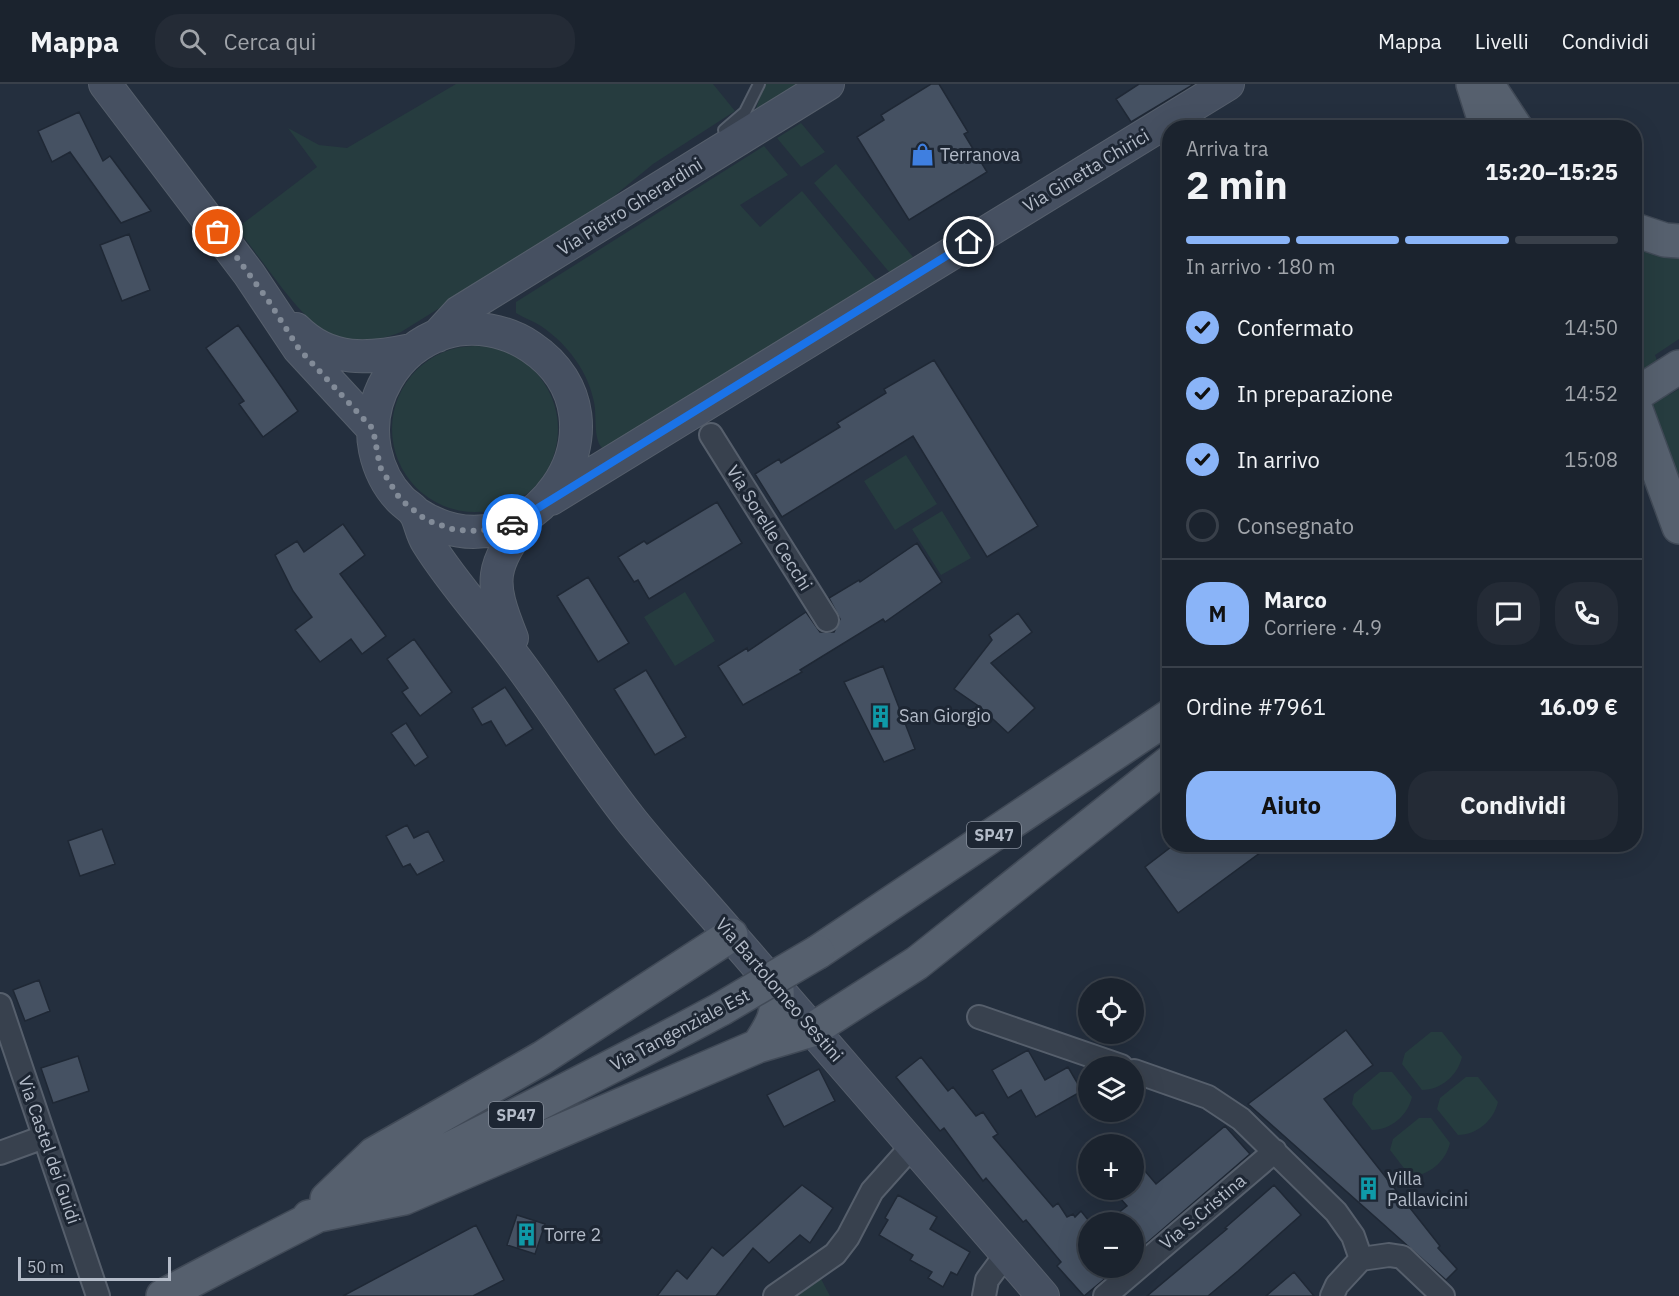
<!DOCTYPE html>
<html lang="it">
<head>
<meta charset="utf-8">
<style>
	:root { --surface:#1b232e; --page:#242b36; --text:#f1f3f6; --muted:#a0a4aa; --line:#39404a; --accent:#8ab4f8 }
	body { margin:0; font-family:"IBM Plex Sans",sans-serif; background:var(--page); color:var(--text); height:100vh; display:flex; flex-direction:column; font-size:22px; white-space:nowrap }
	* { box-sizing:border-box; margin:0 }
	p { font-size:20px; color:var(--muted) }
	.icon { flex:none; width:33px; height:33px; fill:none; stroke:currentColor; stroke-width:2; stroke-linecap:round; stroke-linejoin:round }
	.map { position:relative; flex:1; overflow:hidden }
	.side { position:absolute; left:1162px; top:36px; width:480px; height:732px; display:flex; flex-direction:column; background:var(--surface); border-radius:24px; box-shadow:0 6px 24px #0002,0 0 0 2px var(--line) }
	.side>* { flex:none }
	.tools { position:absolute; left:1078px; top:894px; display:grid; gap:12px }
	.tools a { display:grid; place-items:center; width:66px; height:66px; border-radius:50%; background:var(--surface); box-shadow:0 6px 24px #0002,0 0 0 2px var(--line); font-size:30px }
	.scale { position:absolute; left:18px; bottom:15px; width:153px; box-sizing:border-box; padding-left:6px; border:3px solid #b4bcc9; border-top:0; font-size:16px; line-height:21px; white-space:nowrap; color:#b4bcc9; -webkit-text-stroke:4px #1d2633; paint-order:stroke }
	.pin { position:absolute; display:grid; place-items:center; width:51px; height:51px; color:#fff; margin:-26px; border:3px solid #fff; border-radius:50%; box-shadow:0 2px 6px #0007 }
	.courier { position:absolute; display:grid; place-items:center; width:60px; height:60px; margin:-30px; border:4px solid #1a73e8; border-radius:50%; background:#fff; color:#222; box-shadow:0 2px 8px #0007 }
	.headline em { font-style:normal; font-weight:800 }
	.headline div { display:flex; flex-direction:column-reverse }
	.headline { display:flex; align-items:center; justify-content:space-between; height:102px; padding:0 24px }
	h1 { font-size:39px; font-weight:800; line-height:45px }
	.bar { display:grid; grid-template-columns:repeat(4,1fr); gap:9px 6px; align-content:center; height:72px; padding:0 24px }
	.bar i { height:8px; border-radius:4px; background:var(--line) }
	.bar .selected { background:var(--accent) }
	.bar p { grid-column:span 4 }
	.line { display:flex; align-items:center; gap:15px; padding:0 24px; border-top:2px solid var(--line) }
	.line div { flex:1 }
	.round { display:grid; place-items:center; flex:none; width:63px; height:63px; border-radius:24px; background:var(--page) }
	ol { padding:0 24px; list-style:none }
	li { display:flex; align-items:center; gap:18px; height:66px }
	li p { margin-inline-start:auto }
	li .icon { padding:6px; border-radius:50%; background:var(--accent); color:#111; stroke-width:4 }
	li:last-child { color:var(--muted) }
	li i { width:33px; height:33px; border:3px solid var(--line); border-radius:50% }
	.action { display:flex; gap:12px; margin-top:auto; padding:12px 24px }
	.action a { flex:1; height:69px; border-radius:24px; background:var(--accent); color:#111; font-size:24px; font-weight:800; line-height:69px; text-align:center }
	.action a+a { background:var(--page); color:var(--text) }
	header { display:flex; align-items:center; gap:36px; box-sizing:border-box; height:84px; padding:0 30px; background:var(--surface); border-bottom:2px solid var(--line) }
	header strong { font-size:28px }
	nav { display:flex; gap:33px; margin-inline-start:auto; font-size:21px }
	.search { width:420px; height:54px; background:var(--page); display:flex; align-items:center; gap:15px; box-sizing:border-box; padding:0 21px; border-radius:24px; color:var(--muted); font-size:22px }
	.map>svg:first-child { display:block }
</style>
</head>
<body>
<header>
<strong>Mappa</strong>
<div class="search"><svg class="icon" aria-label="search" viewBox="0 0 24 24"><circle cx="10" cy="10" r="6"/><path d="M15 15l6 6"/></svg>Cerca qui</div>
<nav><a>Mappa</a><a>Livelli</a><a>Condividi</a></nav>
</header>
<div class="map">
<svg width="1679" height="1212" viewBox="0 0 1679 1212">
	<rect width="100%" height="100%" fill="#242f3e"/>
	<path fill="#263c3f" d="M456 0H713L735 27 653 80 596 127 401 248C340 272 314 245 279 200 265 181 251 163 237 144L317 83 288 44 319 61 347 64Z
		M764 0H801L756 25Z
		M801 39 825 68 801 83 777 54Z
		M764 62 788 91 740 121 760 143 802 107 877 197 615 363 602 364C593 354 597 332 594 318 588 287 567 260 541 242 533 237 524 234 516 229V218Z
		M836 80 913 173 890 189 814 99Z
		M1635 155 1679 165V255L1655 271 1669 311 1679 305V404L1635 282Z
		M392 345a83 83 0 1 1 166 0a83 83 0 1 1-166 0Z
		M906 371 937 420 895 446 864 397Z
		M942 427 971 474 941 491 912 445Z
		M685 508 715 557 675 582 644 533Z
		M1431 948H1442L1462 973C1458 991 1441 1006 1422 1006L1402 980 1405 969Z
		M1380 988H1392L1412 1013C1408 1031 1391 1046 1372 1046L1352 1020 1354 1010Z
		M1466 993H1478L1498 1018C1494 1036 1477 1051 1458 1051L1437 1025 1440 1014Z
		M1419 1034H1431L1450 1059C1446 1077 1429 1092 1410 1092L1390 1066 1393 1055Z
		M820 1193 830 1212H792Z"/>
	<path fill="#455162" stroke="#1f2835" stroke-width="1.5" d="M931 0H939L968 48 964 50 987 88 909 136 857 53 884 36 881 31Z
		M1139 0H1194L1131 38 1116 15Z
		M79 28 103 77 110 72 151 127 121 139 70 68 52 78 38 47Z
		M129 150 150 206 122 217 100 161Z
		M238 241 298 327 263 353 239 320 244 317 206 264Z
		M934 276 1038 442 987 473 913 352 782 433 755 390 779 375 781 379 840 343 837 339 886 309 884 305Z
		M717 418 742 459 649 515 638 496 634 498 618 473 644 457 647 460Z
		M343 440 365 471 340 490 386 552 362 570 351 555 320 578 295 546 312 533 293 507 275 471 297 457 304 468Z
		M917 459 942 498 885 538 883 535 800 586 802 588 743 621 718 582 747 564 748 567 806 528 820 548H834L840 535 829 514 859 496 860 498Z
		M588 493 629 559 598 578 557 512Z
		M1018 529 1032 548 991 579 1035 624 1008 649 980 623 954 605 992 556 989 551Z
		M414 555 452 608 420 632 402 608 408 604 387 575Z
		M883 582 915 665 884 678 844 598Z
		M646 586 686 653 655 671 614 605Z
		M505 603 533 645 506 662 491 637 482 641 472 624Z
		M406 639 428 673 415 682 391 649Z
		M407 741 414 754 428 747 444 777 417 791 410 780 403 783 386 752Z
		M102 745 115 780 80 792 68 757Z
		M1175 760H1272L1178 829 1145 783Z
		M39 896 50 927 25 937 13 906Z
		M1346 946 1373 981 1324 1015 1440 1162 1438 1164 1457 1185 1446 1196 1248 1020Z
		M1028 966 1045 996 1068 983 1082 1007 1036 1033 1021 1006 1008 1014 992 986Z
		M78 972 89 1007 53 1019 41 984Z
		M921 973 948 1007 953 1003 976 1032 983 1028 998 1050 993 1053 1053 1123 1058 1119 1067 1133 1073 1130 1075 1133 1081 1127 1089 1137V1184H1118L1084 1212 1057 1182 1061 1178 1026 1136 1023 1138 986 1094 983 1097 944 1044 940 1047 896 993Z
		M819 985 835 1017 784 1043 767 1011Z
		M1225 1042 1250 1070 1134 1170V1138H1107L1127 1122 1113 1106H1134V1074L1156 1100Z
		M802 1101 833 1124 810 1159 800 1151 769 1179 753 1164 716 1212H657L677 1186 687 1195 712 1163 723 1172Z
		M1274 1101 1301 1131 1238 1187 1208 1212H1147L1227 1145 1225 1144Z
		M898 1111 937 1133 930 1145 970 1168 957 1191 951 1188 943 1203 928 1194 932 1188 910 1176 913 1171 879 1151 888 1136 885 1134Z
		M517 1131 545 1140 535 1170 507 1161Z
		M476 1141 504 1196 473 1212H343Z
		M1294 1188 1314 1212H1266Z"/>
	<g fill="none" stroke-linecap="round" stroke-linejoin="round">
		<defs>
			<path id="lane" d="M724 46 745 28 759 0"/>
			<path id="street" d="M711 351 827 536
				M0 921 98 1212
				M979 933 1121 982
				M1134 987 1208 1013 1241 1035 1336 1128 1353 1152 1361 1175
				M0 1069 44 1053
				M1361 1175 1389 1171 1402 1173 1443 1212
				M775 1212 835 1170 848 1153 872 1107 914 1060
				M984 1212 987 1196 1007 1169
				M1105 1212 1275 1067
				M1332 1212 1337 1201 1361 1175"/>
			<path id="secondary" d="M105 0 249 190 299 265 373 345
				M296 245C330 279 369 275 412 266
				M437 252 459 228 828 0
				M551 415 1228 0
				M414 428C529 505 641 337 531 263 506 246 473 240 444 249 395 265 365 316 375 366 379 385 388 403 401 416 405 420 410 423 414 427 420 436 421 449 427 458 451 497 484 533 512 570 553 624 589 683 632 737 665 778 701 816 735 856 837 975 941 1093 1043 1212
				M512 554C488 494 491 485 527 433"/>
			<path id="primary" d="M1473 0 1487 44
				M1487 0 1516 44
				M1635 146 1665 156 1679 157
				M1635 311 1679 283
				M1635 323 1679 443
				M818 868 1170 632
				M758 962C772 942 779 929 777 905
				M327 1115 374 1070 542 974 731 851
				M309 1133 404 1114 758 962 812 946 917 879 1170 678
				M163 1212C347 1113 537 1024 721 925"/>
		</defs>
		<use href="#lane" stroke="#565f6c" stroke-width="14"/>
		<use href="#street" stroke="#565f6c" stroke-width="26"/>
		<use href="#secondary" stroke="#565f6c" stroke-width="34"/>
		<use href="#primary" stroke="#414a57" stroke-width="36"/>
		<use href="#lane" stroke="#38414e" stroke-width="10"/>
		<use href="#street" stroke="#38414e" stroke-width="22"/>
		<use href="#secondary" stroke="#465061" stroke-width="32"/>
		<use href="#primary" stroke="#56606e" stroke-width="33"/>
		<defs>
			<path id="primary-bridge" d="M721 925 818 868"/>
		</defs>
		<use href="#primary-bridge" stroke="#414a57" stroke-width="36" stroke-linecap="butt"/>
		<use href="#primary-bridge" stroke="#56606e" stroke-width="33"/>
	</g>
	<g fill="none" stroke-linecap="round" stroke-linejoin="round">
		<path stroke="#828b98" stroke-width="6" stroke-dasharray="0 10.8" d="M218 148 268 216 299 265 373 345 380 383 400 415 426 436 455 446 480 447 512 440"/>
		<path stroke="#1a73e8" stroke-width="8" d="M512 440 969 158"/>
	</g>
	<defs>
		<symbol id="shop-bare" viewBox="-9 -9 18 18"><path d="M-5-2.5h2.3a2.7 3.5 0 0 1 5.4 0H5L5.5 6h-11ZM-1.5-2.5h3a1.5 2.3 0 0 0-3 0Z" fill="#3f7fe0" stroke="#1d2633" stroke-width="2.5" paint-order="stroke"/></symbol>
		<symbol id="building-bare" viewBox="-9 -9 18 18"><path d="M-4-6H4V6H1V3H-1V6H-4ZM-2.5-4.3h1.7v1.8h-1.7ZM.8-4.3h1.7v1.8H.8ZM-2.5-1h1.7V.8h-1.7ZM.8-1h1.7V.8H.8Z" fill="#0f9aa8" stroke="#1d2633" stroke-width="2.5" paint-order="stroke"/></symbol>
	</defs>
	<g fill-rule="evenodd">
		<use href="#shop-bare" x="906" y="54" width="33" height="33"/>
		<use href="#building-bare" x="864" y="616" width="33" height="33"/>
		<use href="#building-bare" x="1352" y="1088" width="33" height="33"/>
		<use href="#building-bare" x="510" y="1134" width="33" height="33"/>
	</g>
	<g text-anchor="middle" stroke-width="6" stroke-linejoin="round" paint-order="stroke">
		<g fill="#1d2633" stroke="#878f9c" stroke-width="1.5">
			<rect x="967" y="738" width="54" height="26" rx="4.5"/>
			<rect x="489" y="1018" width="54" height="26" rx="4.5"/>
		</g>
		<g font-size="16" font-weight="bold" fill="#b4bcc9">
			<text x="994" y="757">SP47</text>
			<text x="516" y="1037">SP47</text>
		</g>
		<g font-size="18" fill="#b4bcc9" stroke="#1d2633" text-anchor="start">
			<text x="940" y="77">Terranova</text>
			<text x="899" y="638">San Giorgio</text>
			<text x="1387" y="1101">Villa<tspan x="1387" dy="21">Pallavicini</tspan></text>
			<text x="544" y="1157">Torre 2</text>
		</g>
		<g font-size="18" fill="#b4bcc9" stroke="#1d2633">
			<text transform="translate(1086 87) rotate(-31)" y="6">Via Ginetta Chirici</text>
			<text transform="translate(630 123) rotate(-32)" y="6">Via Pietro Gherardini</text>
			<text transform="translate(769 444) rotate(58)" y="6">Via Sorelle Cecchi</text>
			<text transform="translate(779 906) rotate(49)" y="6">Via Bartolomeo Sestini</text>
			<text transform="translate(680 946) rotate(-28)" y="6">Via Tangenziale Est</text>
			<text transform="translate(49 1066) rotate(71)" y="6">Via Castel dei Guidi</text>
			<text transform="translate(1203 1128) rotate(-40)" y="6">Via S.Cristina</text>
		</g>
	</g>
</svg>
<div class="tools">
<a><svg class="icon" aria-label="locate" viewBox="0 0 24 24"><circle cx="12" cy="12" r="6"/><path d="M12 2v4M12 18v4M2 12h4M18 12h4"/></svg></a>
<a><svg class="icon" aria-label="layers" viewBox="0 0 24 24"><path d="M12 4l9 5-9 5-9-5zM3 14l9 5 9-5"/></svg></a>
<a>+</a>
<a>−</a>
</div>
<div class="scale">50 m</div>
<div class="pin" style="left:218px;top:148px;background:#ea580c"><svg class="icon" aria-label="bag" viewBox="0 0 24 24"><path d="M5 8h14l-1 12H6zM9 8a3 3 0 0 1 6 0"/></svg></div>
<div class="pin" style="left:969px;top:158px;background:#1f2937"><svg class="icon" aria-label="home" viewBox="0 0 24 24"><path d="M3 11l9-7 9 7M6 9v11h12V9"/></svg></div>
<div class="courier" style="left:512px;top:440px"><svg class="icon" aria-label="car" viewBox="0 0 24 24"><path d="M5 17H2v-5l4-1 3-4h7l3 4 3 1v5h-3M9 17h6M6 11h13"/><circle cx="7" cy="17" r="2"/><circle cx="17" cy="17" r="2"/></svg></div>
<section class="side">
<div class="headline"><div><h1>2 min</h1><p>Arriva tra</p></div><em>15:20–15:25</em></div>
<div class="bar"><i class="selected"></i><i class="selected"></i><i class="selected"></i><i></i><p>In arrivo · 180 m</p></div>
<ol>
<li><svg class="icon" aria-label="check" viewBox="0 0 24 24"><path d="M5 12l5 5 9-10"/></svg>Confermato<p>14:50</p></li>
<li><svg class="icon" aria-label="check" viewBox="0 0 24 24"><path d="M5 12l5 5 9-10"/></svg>In preparazione<p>14:52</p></li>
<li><svg class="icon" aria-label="check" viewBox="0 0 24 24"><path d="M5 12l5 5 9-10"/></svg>In arrivo<p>15:08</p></li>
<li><i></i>Consegnato</li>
</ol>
<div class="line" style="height:108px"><b class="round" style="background:var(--accent);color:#111">M</b><div><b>Marco</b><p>Corriere · 4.9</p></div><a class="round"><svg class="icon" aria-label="chat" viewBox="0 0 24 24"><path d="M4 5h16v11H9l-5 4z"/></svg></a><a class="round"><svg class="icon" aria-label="phone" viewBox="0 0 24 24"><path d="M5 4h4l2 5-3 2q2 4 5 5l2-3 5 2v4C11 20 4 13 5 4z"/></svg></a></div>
<div class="line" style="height:78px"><div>Ordine #7961</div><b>16.09 €</b></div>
<div class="action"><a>Aiuto</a><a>Condividi</a></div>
</section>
</div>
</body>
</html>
